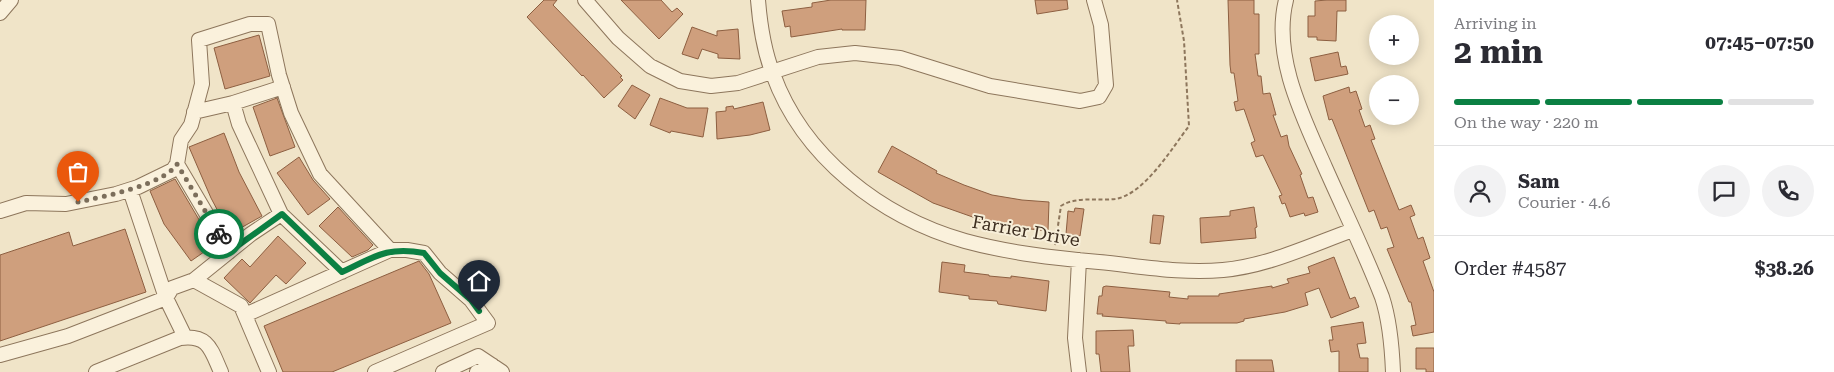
<!DOCTYPE html>
<html lang="en">
<head>
<meta charset="utf-8">
<style>
	:root { --surface:#fff; --page:#f2f2f3; --text:#2b2b33; --muted:#7c7c81; --line:#e1e1e2; --accent:#0b8043 }
	body { margin:0; font-family:"Roboto Serif",serif; background:var(--page); color:var(--text); height:100vh; display:flex; flex-direction:column; font-size:19px; white-space:nowrap }
	* { box-sizing:border-box; margin:0 }
	p { font-size:16px; color:var(--muted) }
	.icon { flex:none; width:28px; height:28px; fill:none; stroke:currentColor; stroke-width:2; stroke-linecap:round; stroke-linejoin:round }
	.map { position:relative; flex:1; overflow:hidden }
	.sheet { display:flex; flex-direction:column; background:var(--surface); width:400px }
	.sheet>* { flex:none }
	.controls { position:absolute; left:1369px; top:15px; display:grid; gap:10px }
	.controls a { display:grid; place-items:center; width:50px; height:50px; border-radius:50%; background:var(--surface); box-shadow:0 2px 12px #0003; font-size:25px }
	.pin { position:absolute; display:grid; place-items:center; width:42px; height:42px; color:#fff; margin:-51px -21px; border-radius:50% 50% 50% 0; rotate:-45deg; box-shadow:0 0 5px #0007 }
	.pin .icon { rotate:45deg }
	.courier { position:absolute; display:grid; place-items:center; width:50px; height:50px; margin:-25px; border:4px solid #0b8043; border-radius:50%; background:#fff; color:#222; box-shadow:0 1px 6px #0007 }
	.head em { font-style:normal; font-weight:700 }
	.head div { display:flex; flex-direction:column-reverse }
	.head { display:flex; align-items:center; justify-content:space-between; height:85px; padding:0 20px }
	h1 { font-size:32px; font-weight:700; line-height:38px }
	.bar { display:grid; grid-template-columns:repeat(4,1fr); gap:8px 5px; align-content:center; height:60px; padding:0 20px }
	.bar i { height:6px; border-radius:4px; background:var(--line) }
	.bar .selected { background:var(--accent) }
	.bar p { grid-column:span 4 }
	.line { display:flex; align-items:center; gap:12px; padding:0 20px; border-top:1px solid var(--line) }
	.line div { flex:1 }
	.round { display:grid; place-items:center; flex:none; width:52px; height:52px; border-radius:26px; background:var(--page) }
	main { display:flex; flex:1; min-height:0 }
	.map>svg:first-child { display:block }
</style>
</head>
<body>
<main>
<div class="map">
<svg width="1434" height="372" viewBox="0 0 1434 372">
	<rect width="100%" height="100%" fill="#f0e4c8"/>
	<path fill="#cf9f7d" stroke="#8d5f41" d="M544 0H557L553 5 622 76 620 77 623 80 606 96 604 98 583 75 582 76 527 17Z
		M621 0H661L672 12 677 8 683 14 659 39Z
		M831 0H866L865 30H842V29L791 37 790 26 785 27 782 11 812 7V3Z
		M1035 0H1067L1068 9 1037 14Z
		M1228 0H1254V14H1259V54H1255L1258 76H1261L1263 94 1270 93 1276 115H1273L1281 137 1287 135 1289 146 1302 174 1300 175 1308 198 1313 197 1318 212 1305 216 1304 213 1290 217 1285 203 1282 204 1279 196 1282 195 1263 155 1256 157 1251 143 1255 141 1244 109 1236 111 1234 102 1238 101 1234 73H1231L1230 65Z
		M1327 0H1346V11H1337L1336 41 1317 40V37H1308V16H1315V1Z
		M692 27 717 36V31L738 29 740 59 718 58V54L702 49 698 59 682 54Z
		M259 35 270 76 225 89 214 48Z
		M1338 52 1341 67 1346 66 1348 74 1315 81 1310 58Z
		M632 85 650 95 635 119 618 106Z
		M1349 87 1350 93 1356 91 1362 109 1359 110 1365 127 1370 125 1375 139 1371 140 1399 210 1411 205 1415 215 1410 217 1418 239 1423 237 1430 258 1423 261 1434 292V332L1413 336 1411 326 1416 325 1411 302H1409L1387 249 1394 247 1387 227 1381 229 1374 210 1369 212 1332 119 1329 120 1323 96Z
		M277 98 295 147 270 156 253 107Z
		M660 98 687 108H708L703 137 671 131 670 133 650 125Z
		M763 102 770 130 750 135 717 139 716 112 726 111V107L733 106 734 109Z
		M224 133 239 172 262 216 230 234 211 198 189 147Z
		M892 146 937 171 936 173 964 185 992 195 1022 200 1049 202 1048 231 1004 226V224L984 221 933 203 878 172Z
		M299 157 313 180 330 199 308 215 277 173Z
		M175 179 214 245 191 261 164 224 150 191Z
		M338 207 373 245 368 250 352 257 319 226Z
		M1254 207 1257 227 1255 228 1256 238 1201 243 1200 218 1230 216V211Z
		M1075 208 1084 209 1080 236 1066 234 1068 211 1074 212Z
		M1153 215 1164 216 1160 244 1150 243Z
		M125 229 146 292 0 341V255L69 232 73 246Z
		M278 236 306 263 286 284 276 275 250 303 224 278 242 259 250 267Z
		M1334 257 1350 299 1355 297 1359 307 1331 318 1319 288 1305 293 1308 305 1285 312 1244 319V321L1237 323H1180V324L1166 323V321L1102 316 1103 314H1097L1099 296H1102L1103 287 1106 286 1170 292 1169 297 1188 299V296H1219V294L1272 286V288L1289 283 1287 279 1310 273 1308 267Z
		M419 261 429 274 451 323 332 372H283L264 326Z
		M942 262 965 265 964 272 989 275V276L1011 278V276L1049 281 1046 311 998 304 997 301 969 299V296L939 292Z
		M1363 322 1366 343 1357 344 1360 358H1368V372H1339V351L1331 352 1329 340H1333L1331 327Z
		M1133 330 1134 346H1128L1130 372H1101L1099 354H1096V331Z
		M1416 348H1434V372H1426V369H1416Z
		M1236 360H1272L1274 372H1236Z"/>
	<g fill="none" stroke-linecap="round" stroke-linejoin="round">
		<defs>
			<path id="minor" d="M585 0 618 38 650 66 680 81 711 86 738 83 818 57 855 53 900 58 990 86 1080 101 1099 97 1106 85 1101 25 1094 0
				M758 0C760 25 764 51 773 74 803 157 881 217 965 241 1009 253 1054 258 1099 262 1140 266 1182 274 1223 270 1268 266 1311 245 1353 230
				M1286 0C1272 56 1303 117 1325 167 1344 210 1365 253 1382 297 1390 321 1392 347 1393 372
				M0 13 11 0
				M194 112 233 103
				M177 164 229 252
				M130 190 166 298
				M0 211 26 203 66 204 116 194 138 187 173 170 177 164 181 140 191 125 202 84 199 40 250 24H268L279 75 291 113 320 174 390 250H407L424 253 440 273 471 300 488 323 375 372
				M281 214 239 124 233 103 283 87
				M194 280 251 234 281 214 342 272
				M166 298 172 288 194 280 241 306 269 372
				M245 315 390 250
				M0 355 68 336 166 298 185 337
				M96 372 180 338C209 334 211 350 221 372
				M443 372 478 356 502 372
				M477 372 492 365
				M1079 372 1075 338 1079 260"/>
		</defs>
		<use href="#minor" stroke="#8d765c" stroke-width="16"/>
		<path stroke="#8d765c" stroke-width="2" stroke-dasharray="4 2.5" stroke-linecap="butt" d="M1055 245 1061 206C1076 196 1098 201 1115 199 1144 195 1172 148 1189 126L1184 41 1177 0"/>
		<use href="#minor" stroke="#faf1dc" stroke-width="14"/>
	</g>
	<g fill="none" stroke-linecap="round" stroke-linejoin="round">
		<path stroke="#7c6e5b" stroke-width="5" stroke-dasharray="0 9" d="M78 202C102 197 164 185 177 164L219 234"/>
		<path stroke="#0b8043" stroke-width="6" d="M219 234 229 252 282 214 342 272C374 257 387 246 424 253L440 273 471 300 479 311"/>
	</g>
	<g text-anchor="middle" stroke-width="4" stroke-linejoin="round" paint-order="stroke">
		<g font-size="18" fill="#3d2e20" stroke="#f7eed8">
			<text transform="translate(1026 231) rotate(10)" y="6">Farrier Drive</text>
		</g>
	</g>
</svg>
<div class="controls">
<a>+</a>
<a>−</a>
</div>
<div class="pin" style="left:78px;top:202px;background:#ea580c"><svg class="icon" aria-label="bag" viewBox="0 0 24 24"><path d="M5 8h14l-1 12H6zM9 8a3 3 0 0 1 6 0"/></svg></div>
<div class="pin" style="left:479px;top:311px;background:#1f2937"><svg class="icon" aria-label="home" viewBox="0 0 24 24"><path d="M3 11l9-7 9 7M6 9v11h12V9"/></svg></div>
<div class="courier" style="left:219px;top:234px"><svg class="icon" aria-label="bike" viewBox="0 0 24 24"><circle cx="6" cy="16" r="4"/><circle cx="18" cy="16" r="4"/><path d="M6 16l4-8h5l3 8M10 8l3 8H6M13 5h3"/></svg></div>
</div>
<section class="sheet">
<div class="head"><div><h1>2 min</h1><p>Arriving in</p></div><em>07:45–07:50</em></div>
<div class="bar"><i class="selected"></i><i class="selected"></i><i class="selected"></i><i></i><p>On the way · 220 m</p></div>
<div class="line" style="height:90px"><a class="round"><svg class="icon" aria-label="person" viewBox="0 0 24 24"><circle cx="12" cy="8" r="4"/><path d="M4 21q1-7 8-7t8 7"/></svg></a><div><b>Sam</b><p>Courier · 4.6</p></div><a class="round"><svg class="icon" aria-label="chat" viewBox="0 0 24 24"><path d="M4 5h16v11H9l-5 4z"/></svg></a><a class="round"><svg class="icon" aria-label="phone" viewBox="0 0 24 24"><path d="M5 4h4l2 5-3 2q2 4 5 5l2-3 5 2v4C11 20 4 13 5 4z"/></svg></a></div>
<div class="line" style="height:65px"><div>Order #4587</div><b>$38.26</b></div>
</section>
</main>
</body>
</html>
